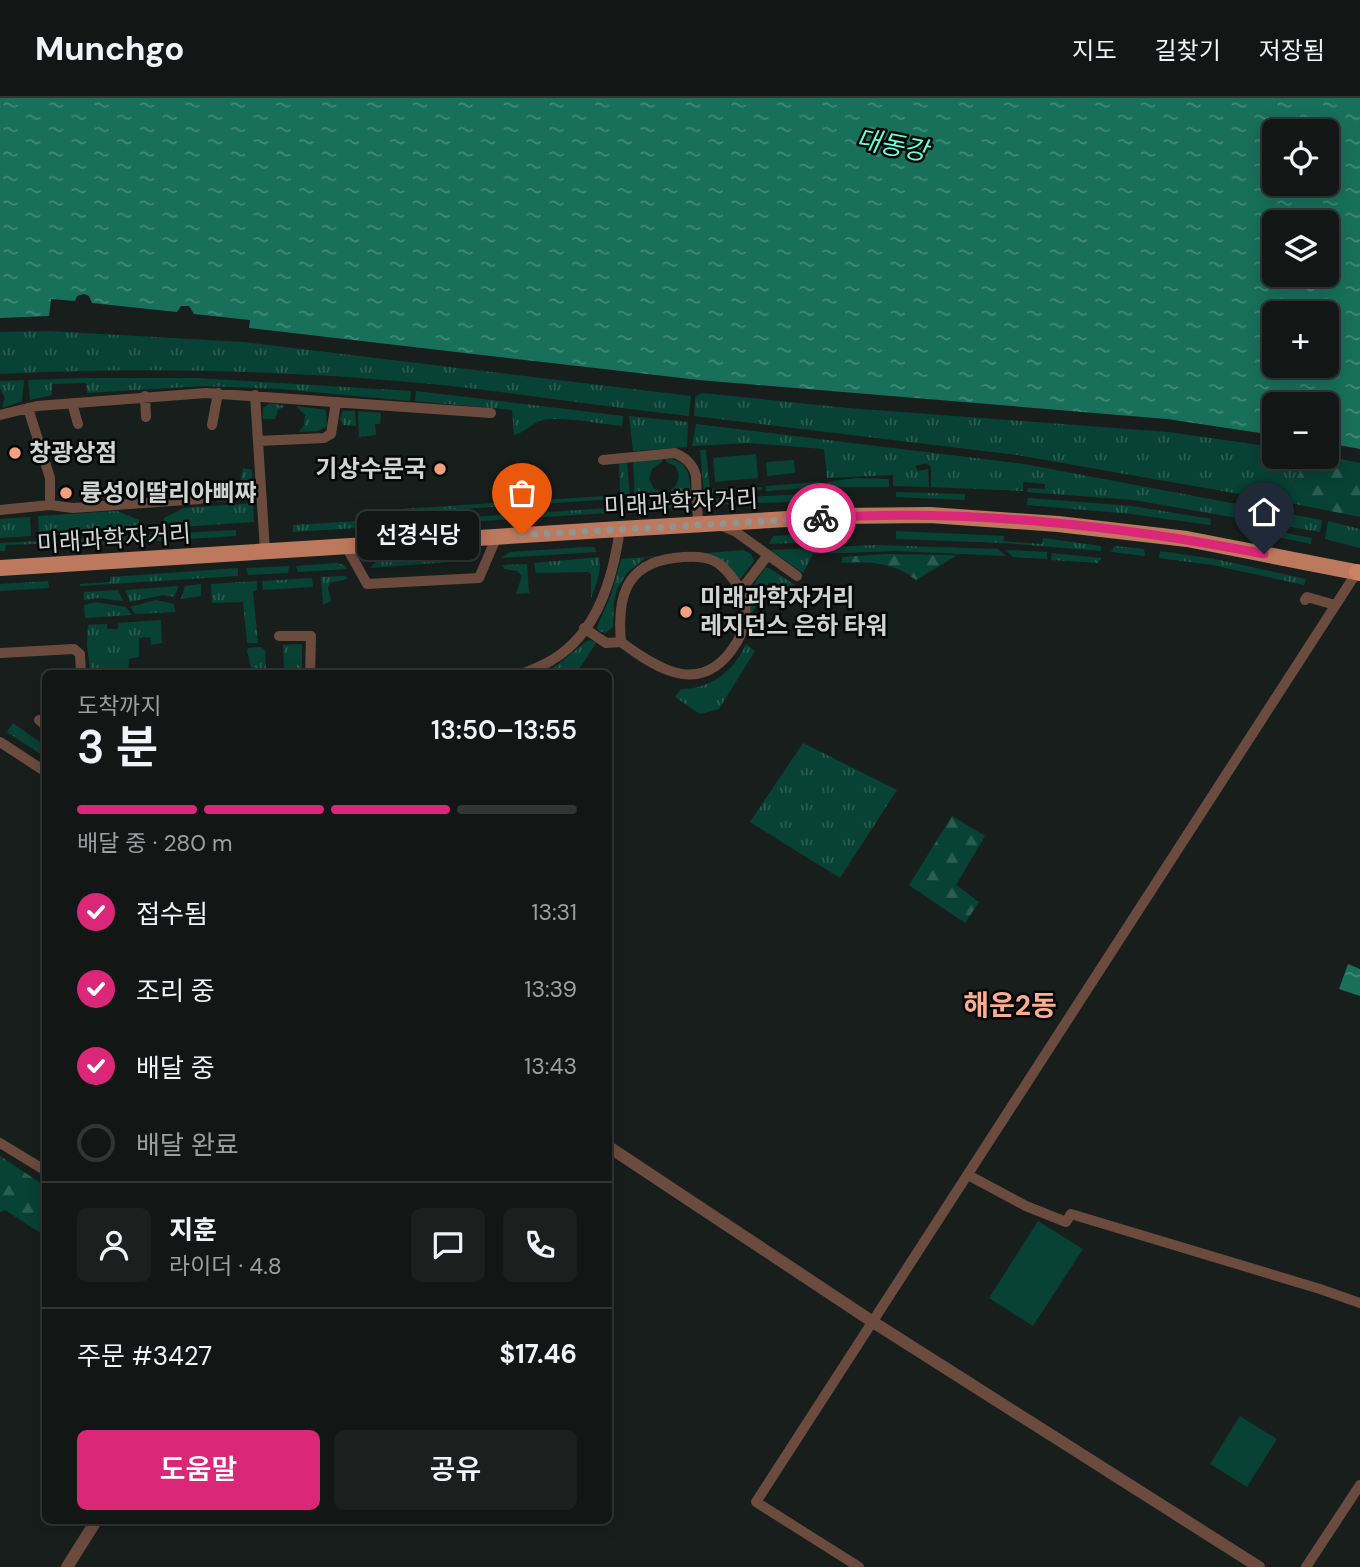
<!DOCTYPE html>
<html lang="ko">
<head>
<meta charset="utf-8">
<style>
	:root { --surface:#121615; --page:#1b1f1e; --text:#f1f3f6; --muted:#9c9fa0; --line:#313534; --accent:#db2777 }
	body { margin:0; font-family:"DM Sans","Noto Sans KR",sans-serif; background:var(--page); color:var(--text); height:100vh; display:flex; flex-direction:column; font-size:26px; white-space:nowrap }
	* { box-sizing:border-box; margin:0 }
	p { font-size:23px; color:var(--muted) }
	.icon { flex:none; width:38px; height:38px; fill:none; stroke:currentColor; stroke-width:2; stroke-linecap:round; stroke-linejoin:round }
	.map { position:relative; flex:1; overflow:hidden }
	.side { position:absolute; left:42px; top:572px; width:570px; height:854px; display:flex; flex-direction:column; background:var(--surface); border-radius:10px; box-shadow:0 4px 18px #0003,0 0 0 2px var(--line) }
	.side>* { flex:none }
	.buttons { position:absolute; left:1262px; top:21px; display:grid; gap:14px }
	.buttons a { display:grid; place-items:center; width:77px; height:77px; border-radius:10px; background:var(--surface); box-shadow:0 4px 18px #0003,0 0 0 2px var(--line); font-size:35px }
	.pin { position:absolute; display:grid; place-items:center; width:60px; height:60px; color:#fff; margin:-72px -30px; border-radius:50% 50% 50% 0; rotate:-45deg; box-shadow:0 0 7px #0007 }
	.pin .icon { rotate:45deg }
	.courier { position:absolute; display:grid; place-items:center; width:70px; height:70px; margin:-35px; border:5px solid #db2777; border-radius:50%; background:#fff; color:#222; box-shadow:0 2px 9px #0007 }
	.bubble { position:absolute; height:49px; border-radius:10px; background:var(--surface); box-shadow:0 4px 18px #0003,0 0 0 2px var(--line); font-size:23px; font-weight:600; line-height:49px; text-align:center }
	.head em { font-style:normal; font-weight:600 }
	.head div { display:flex; flex-direction:column-reverse }
	.head { display:flex; align-items:center; justify-content:space-between; height:119px; padding:0 35px }
	h1 { font-size:46px; font-weight:600; line-height:52px }
	.bar { display:grid; grid-template-columns:repeat(4,1fr); gap:10px 7px; align-content:center; height:84px; padding:0 35px }
	.bar i { height:9px; border-radius:5px; background:var(--line) }
	.bar .active { background:var(--accent) }
	.bar p { grid-column:span 4 }
	.line { display:flex; align-items:center; gap:18px; padding:0 35px; border-top:2px solid var(--line) }
	.line div { flex:1 }
	.round { display:grid; place-items:center; flex:none; width:74px; height:74px; border-radius:10px; background:var(--page) }
	ol { padding:0 35px; list-style:none }
	li { display:flex; align-items:center; gap:21px; height:77px }
	li p { margin-inline-start:auto }
	li .icon { padding:7px; border-radius:50%; background:var(--accent); color:#fff; stroke-width:4 }
	li:last-child { color:var(--muted) }
	li i { width:38px; height:38px; border:4px solid var(--line); border-radius:50% }
	.button { display:flex; gap:14px; margin-top:auto; padding:14px 35px }
	.button a { flex:1; height:80px; border-radius:10px; background:var(--accent); color:#fff; font-size:28px; font-weight:600; line-height:80px; text-align:center }
	.button a+a { background:var(--page); color:var(--text) }
	header { display:flex; align-items:center; gap:42px; box-sizing:border-box; height:98px; padding:0 35px; background:var(--surface); border-bottom:2px solid var(--line) }
	header strong { font-size:33px }
	nav { display:flex; gap:38px; margin-inline-start:auto; font-size:24px }
	.map>svg:first-child { display:block }
</style>
</head>
<body>
<header>
<strong>Munchgo</strong>
<nav><a>지도</a><a>길찾기</a><a>저장됨</a></nav>
</header>
<div class="map">
<svg width="1360" height="1469" viewBox="0 0 1360 1469">
	<defs>
		<pattern id="grass-tufts" width="24" height="20" patternUnits="userSpaceOnUse" patternTransform="scale(1.75)"><rect width="24" height="20" fill="#084234"/><path d="M3 7l-1-3M5 7V3M7 7l1-3M15 17l-1-3M17 17v-4M19 17l1-3" fill="none" stroke="#2b5c50"/></pattern>
		<pattern id="forest-firs" width="22" height="20" patternUnits="userSpaceOnUse" patternTransform="scale(1.75)"><rect width="22" height="20" fill="#084234"/><path d="M5 1l3.5 6h-7zM16 11l3.5 6h-7z" fill="#2b5c50"/></pattern>
		<pattern id="water-ripples" width="26" height="14" patternUnits="userSpaceOnUse" patternTransform="scale(1.75)"><rect width="26" height="14" fill="#18705a"/><path d="M2 4q2-2 4 0t4 0M15 11q2-2 4 0t4 0" fill="none" stroke="#438a78"/></pattern>
	</defs>
	<rect width="100%" height="100%" fill="#181e1c"/>
	<path fill="url(#grass-tufts)" d="M49 233 243 244 691 298 689 318C596 308 502 292 409 284 273 272 137 269 0 276V234Z
		M86 280H197L411 293 410 303 281 291 203 288 87 295 86 285 52 286V297L30 302 28 282Z
		M24 282 22 303 2 310 5 300 0 290V283Z
		M416 293 623 318 622 328C603 326 560 318 543 322 532 325 524 335 514 337L512 312 415 303Z
		M702 295 848 310 1168 334 1274 349V359H1307L1285 404 1017 357 694 318 695 299Z
		M270 305 285 308 278 312 275 321H263V310Z
		M296 308 326 312 327 328 318 333 299 334 304 327 305 317Z
		M343 313H355L356 328 343 327 340 320Z
		M358 313 381 315 380 326H375L376 337 359 339Z
		M629 318 688 324 687 349 633 353Z
		M696 326 1024 366 1322 422 1320 434 1133 402 1027 394 1028 390 1045 391V386L1023 384V393L931 389V369L926 365 915 368 918 373 928 371 929 389 893 388V377L827 380 824 351 748 345 692 348Z
		M700 352H706L710 391 762 389V392L704 396Z
		M662 361V364L652 371 649 381 654 391 663 394V398L635 400 633 363Z
		M666 361C688 361 690 378 691 396L668 398V394C678 388 682 378 675 368L666 364Z
		M627 362 630 400 386 416V412L620 397 619 363Z
		M243 370 252 372 253 402 217 404V396C237 401 240 386 243 370Z
		M856 380 889 381V389H827V384Z
		M819 384 820 389 766 393V388Z
		M896 394 965 396V402L896 399Z
		M810 396 811 403 707 407 706 401Z
		M1028 400 1132 408 1211 421 1210 427 1131 416 1027 407Z
		M253 405 254 424 164 430V420L184 410Z
		M690 405 683 409 656 412 400 428 390 424Z
		M117 413 139 422V432L39 438 38 418Z
		M30 419 31 438 0 440V421Z
		M373 422V429L293 434V427Z
		M1328 423 1360 431V450L1325 441Z
		M1260 430 1312 440 1311 446 1259 435Z
		M236 432V438L62 449 61 445 6 447 5 453H0V445Z
		M896 433 1004 438 1003 443 1042 446 1043 440 1101 448V453L1003 445 896 441Z
		M812 436V444L769 446 773 438Z
		M875 447 998 451 1006 458 897 453 813 456 803 475 770 452Z
		M1115 448 1144 451 1145 458 1111 454Z
		M587 449H594L597 454 501 460 510 454Z
		M743 452 751 456 754 463 740 481C717 458 717 456 683 457Z
		M1006 452 1047 454V461L1013 459Z
		M1160 453 1215 461 1306 481 1304 487 1212 467 1159 460Z
		M472 455 478 458 477 462 370 470 376 463Z
		M1052 455 1101 460 1098 465 1051 462Z
		M673 457 645 460 627 475 617 491 614 503 613 529 605 535 599 533 597 529 611 497 621 461Z
		M599 459C602 473 596 487 591 500V476L588 474 536 475 534 465Z
		M337 465 344 467 347 471 298 474 296 468Z
		M527 466 529 495 516 496 522 478 517 473 504 471 502 467Z
		M289 468 288 475 248 477 246 470Z
		M238 470V478L80 488V486L110 484V479Z
		M765 470H769L795 487 789 494 774 484 772 486 769 484 766 489 768 491 751 516 747 496Z
		M346 478 347 481 330 485 328 490 331 503 323 507 321 479Z
		M312 480 313 489 263 492 262 483Z
		M48 483 49 490 0 493V486Z
		M257 483V492L253 493 258 545H247L243 504 212 505 211 486Z
		M201 486V498L181 501 185 488Z
		M179 488 174 499 163 497 130 504 125 492Z
		M118 492 123 503 98 500 84 502V494Z
		M156 502 174 506 175 514 135 516 130 509Z
		M95 504 126 509 132 517 85 520 84 507Z
		M161 522 162 545 151 547 150 539 139 540V559L129 561 128 573 124 576H93L90 573 87 546 88 527 107 526V531H118V525Z
		M591 542 596 545 576 576H546L587 543Z
		M302 546V570L298 575H288L284 571 283 547Z
		M746 546 755 553 719 611 700 616 675 599 681 591C711 591 734 573 746 546Z
		M261 549 265 552 266 570 264 573 252 574 247 553 248 550Z
		M13 625 45 648V659L7 634Z
		M803 645 897 692 840 780 750 724Z"/>
	<path fill="url(#forest-firs)" d="M1327 358 1360 365V419L1285 404 1307 359Z
		M887 456 952 457 956 458 916 482C895 465 869 463 842 465V459Z
		M952 718 985 738 956 787 979 804 965 825 909 787Z
		M0 1058 45 1088V1138L5 1112 0 1114Z"/>
	<path fill="#084234" d="M756 356 758 380 715 384 713 360Z
		M794 362 795 375 767 378 766 364Z
		M1038 1123 1083 1151 1033 1228 989 1200Z
		M1240 1318 1277 1341 1247 1389 1210 1366Z"/>
	<path fill="url(#water-ripples)" fill-rule="evenodd" d="M0 0H1360V351L1327 345 1326 306H1274V337L1167 321 699 282 249 230 250 222 194 216 189 208H181L177 214 92 205 89 198 84 196 77 198 75 203 51 201 49 218 0 220ZM1274 33H1326V86H1274ZM1274 124H1326V177H1274ZM1274 215H1326V268H1274Z
		M1348 866 1360 871V898L1339 891Z"/>
	<g fill="none" stroke-linecap="round" stroke-linejoin="round">
		<path stroke="#6c4b3f" stroke-width="10" d="M255 297 265 453
			M145 298 146 319
			M72 305 78 326
			M28 310 50 380V407
			M0 317 37 308 206 295 491 315
			M212 327 218 295
			M258 343 324 340 331 336 336 304
			M603 362 675 355C686 360 693 366 696 378L698 427
			M0 412 50 407 73 410 200 401
			M720 427 736 434 797 478
			M346 448 367 486 479 480 497 438
			M1305 502 1307 499 1335 507
			M584 530 606 545 621 544C661 574 704 599 737 544 747 527 748 510 741 492L768 457
			M279 538H311L310 576
			M621 544C617 500 625 466 674 460 711 455 721 462 741 492
			M0 555 74 551 80 556 81 576
			M522 576C532 571 543 568 552 562 598 535 613 479 620 431
			M39 622 46 628
			M0 644 46 674
			M0 1045 46 1073
			M968 1077 1026 1108 1066 1124 1071 1116 1320 1191 1360 1205
			M859 1469 756 1404 1357 474
			M1306 1469 1360 1387"/>
		<path stroke="#6c4b3f" stroke-width="12" d="M609 1049 873 1224 1259 1469
			M67 1469 96 1423"/>
		<path stroke="#bc795e" stroke-width="16" d="M0 470 620 431 839 418 930 417 1058 426 1187 441 1360 475"/>
		<path stroke="#cc8264" stroke-width="16" d="M1357 474 1360 475"/>
	</g>
	<g fill="none" stroke-linecap="round" stroke-linejoin="round">
		<path stroke="#909492" stroke-width="7" stroke-dasharray="0 12.6" d="M522 437 821 420"/>
		<path stroke="#db2777" stroke-width="9" d="M821 420C964 410 1123 428 1264 456"/>
	</g>
	<g fill="#f2a080" stroke="#060807" stroke-width="2.5">
		<circle cx="15" cy="355" r="7"/>
		<circle cx="440" cy="371" r="7"/>
		<circle cx="66" cy="395" r="7"/>
		<circle cx="686" cy="514" r="7"/>
	</g>
	<g text-anchor="middle" stroke-width="5" stroke-linejoin="round" paint-order="stroke">
		<g font-size="24" font-weight="bold" fill="#d0d4d2" stroke="#060807" text-anchor="start">
			<text x="29" y="363">창광상점</text>
			<text x="426" y="379" text-anchor="end">기상수문국</text>
			<text x="80" y="403">륭성이딸리아삐쨔</text>
			<text x="700" y="508">미래과학자거리<tspan x="700" dy="28">레지던스 은하 타워</tspan></text>
		</g>
		<g font-size="24" fill="#d0d4d2" stroke="#060807">
			<text transform="translate(681 405) rotate(-3)" y="8">미래과학자거리</text>
			<text transform="translate(114 441) rotate(-4)" y="8">미래과학자거리</text>
		</g>
		<g font-size="26" font-style="italic" fill="#6cfed4" stroke="#060807">
			<text transform="translate(892 47) rotate(11)" y="9">대동강</text>
		</g>
		<g font-size="28" font-weight="bold" fill="#faad8f" stroke="#060807">
			<text x="1010" y="917">해운2동</text>
		</g>
	</g>
</svg>
<div class="buttons">
<a><svg class="icon" aria-label="locate" viewBox="0 0 24 24"><circle cx="12" cy="12" r="6"/><path d="M12 2v4M12 18v4M2 12h4M18 12h4"/></svg></a>
<a><svg class="icon" aria-label="layers" viewBox="0 0 24 24"><path d="M12 4l9 5-9 5-9-5zM3 14l9 5 9-5"/></svg></a>
<a>+</a>
<a>−</a>
</div>
<div class="pin" style="left:522px;top:437px;background:#ea580c"><svg class="icon" aria-label="bag" viewBox="0 0 24 24"><path d="M5 8h14l-1 12H6zM9 8a3 3 0 0 1 6 0"/></svg></div>
<div class="pin" style="left:1264px;top:456px;background:#1f2937"><svg class="icon" aria-label="home" viewBox="0 0 24 24"><path d="M3 11l9-7 9 7M6 9v11h12V9"/></svg></div>
<div class="courier" style="left:821px;top:420px"><svg class="icon" aria-label="bike" viewBox="0 0 24 24"><circle cx="6" cy="16" r="4"/><circle cx="18" cy="16" r="4"/><path d="M6 16l4-8h5l3 8M10 8l3 8H6M13 5h3"/></svg></div>
<div class="bubble" style="left:357px;top:413px;width:122px">선경식당</div>
<section class="side">
<div class="head"><div><h1>3 분</h1><p>도착까지</p></div><em>13:50–13:55</em></div>
<div class="bar"><i class="active"></i><i class="active"></i><i class="active"></i><i></i><p>배달 중 · 280 m</p></div>
<ol>
<li><svg class="icon" aria-label="check" viewBox="0 0 24 24"><path d="M5 12l5 5 9-10"/></svg>접수됨<p>13:31</p></li>
<li><svg class="icon" aria-label="check" viewBox="0 0 24 24"><path d="M5 12l5 5 9-10"/></svg>조리 중<p>13:39</p></li>
<li><svg class="icon" aria-label="check" viewBox="0 0 24 24"><path d="M5 12l5 5 9-10"/></svg>배달 중<p>13:43</p></li>
<li><i></i>배달 완료</li>
</ol>
<div class="line" style="height:126px"><a class="round"><svg class="icon" aria-label="person" viewBox="0 0 24 24"><circle cx="12" cy="8" r="4"/><path d="M4 21q1-7 8-7t8 7"/></svg></a><div><b>지훈</b><p>라이더 · 4.8</p></div><a class="round"><svg class="icon" aria-label="chat" viewBox="0 0 24 24"><path d="M4 5h16v11H9l-5 4z"/></svg></a><a class="round"><svg class="icon" aria-label="phone" viewBox="0 0 24 24"><path d="M5 4h4l2 5-3 2q2 4 5 5l2-3 5 2v4C11 20 4 13 5 4z"/></svg></a></div>
<div class="line" style="height:91px"><div>주문 #3427</div><b>$17.46</b></div>
<div class="button"><a>도움말</a><a>공유</a></div>
</section>
</div>
</body>
</html>
